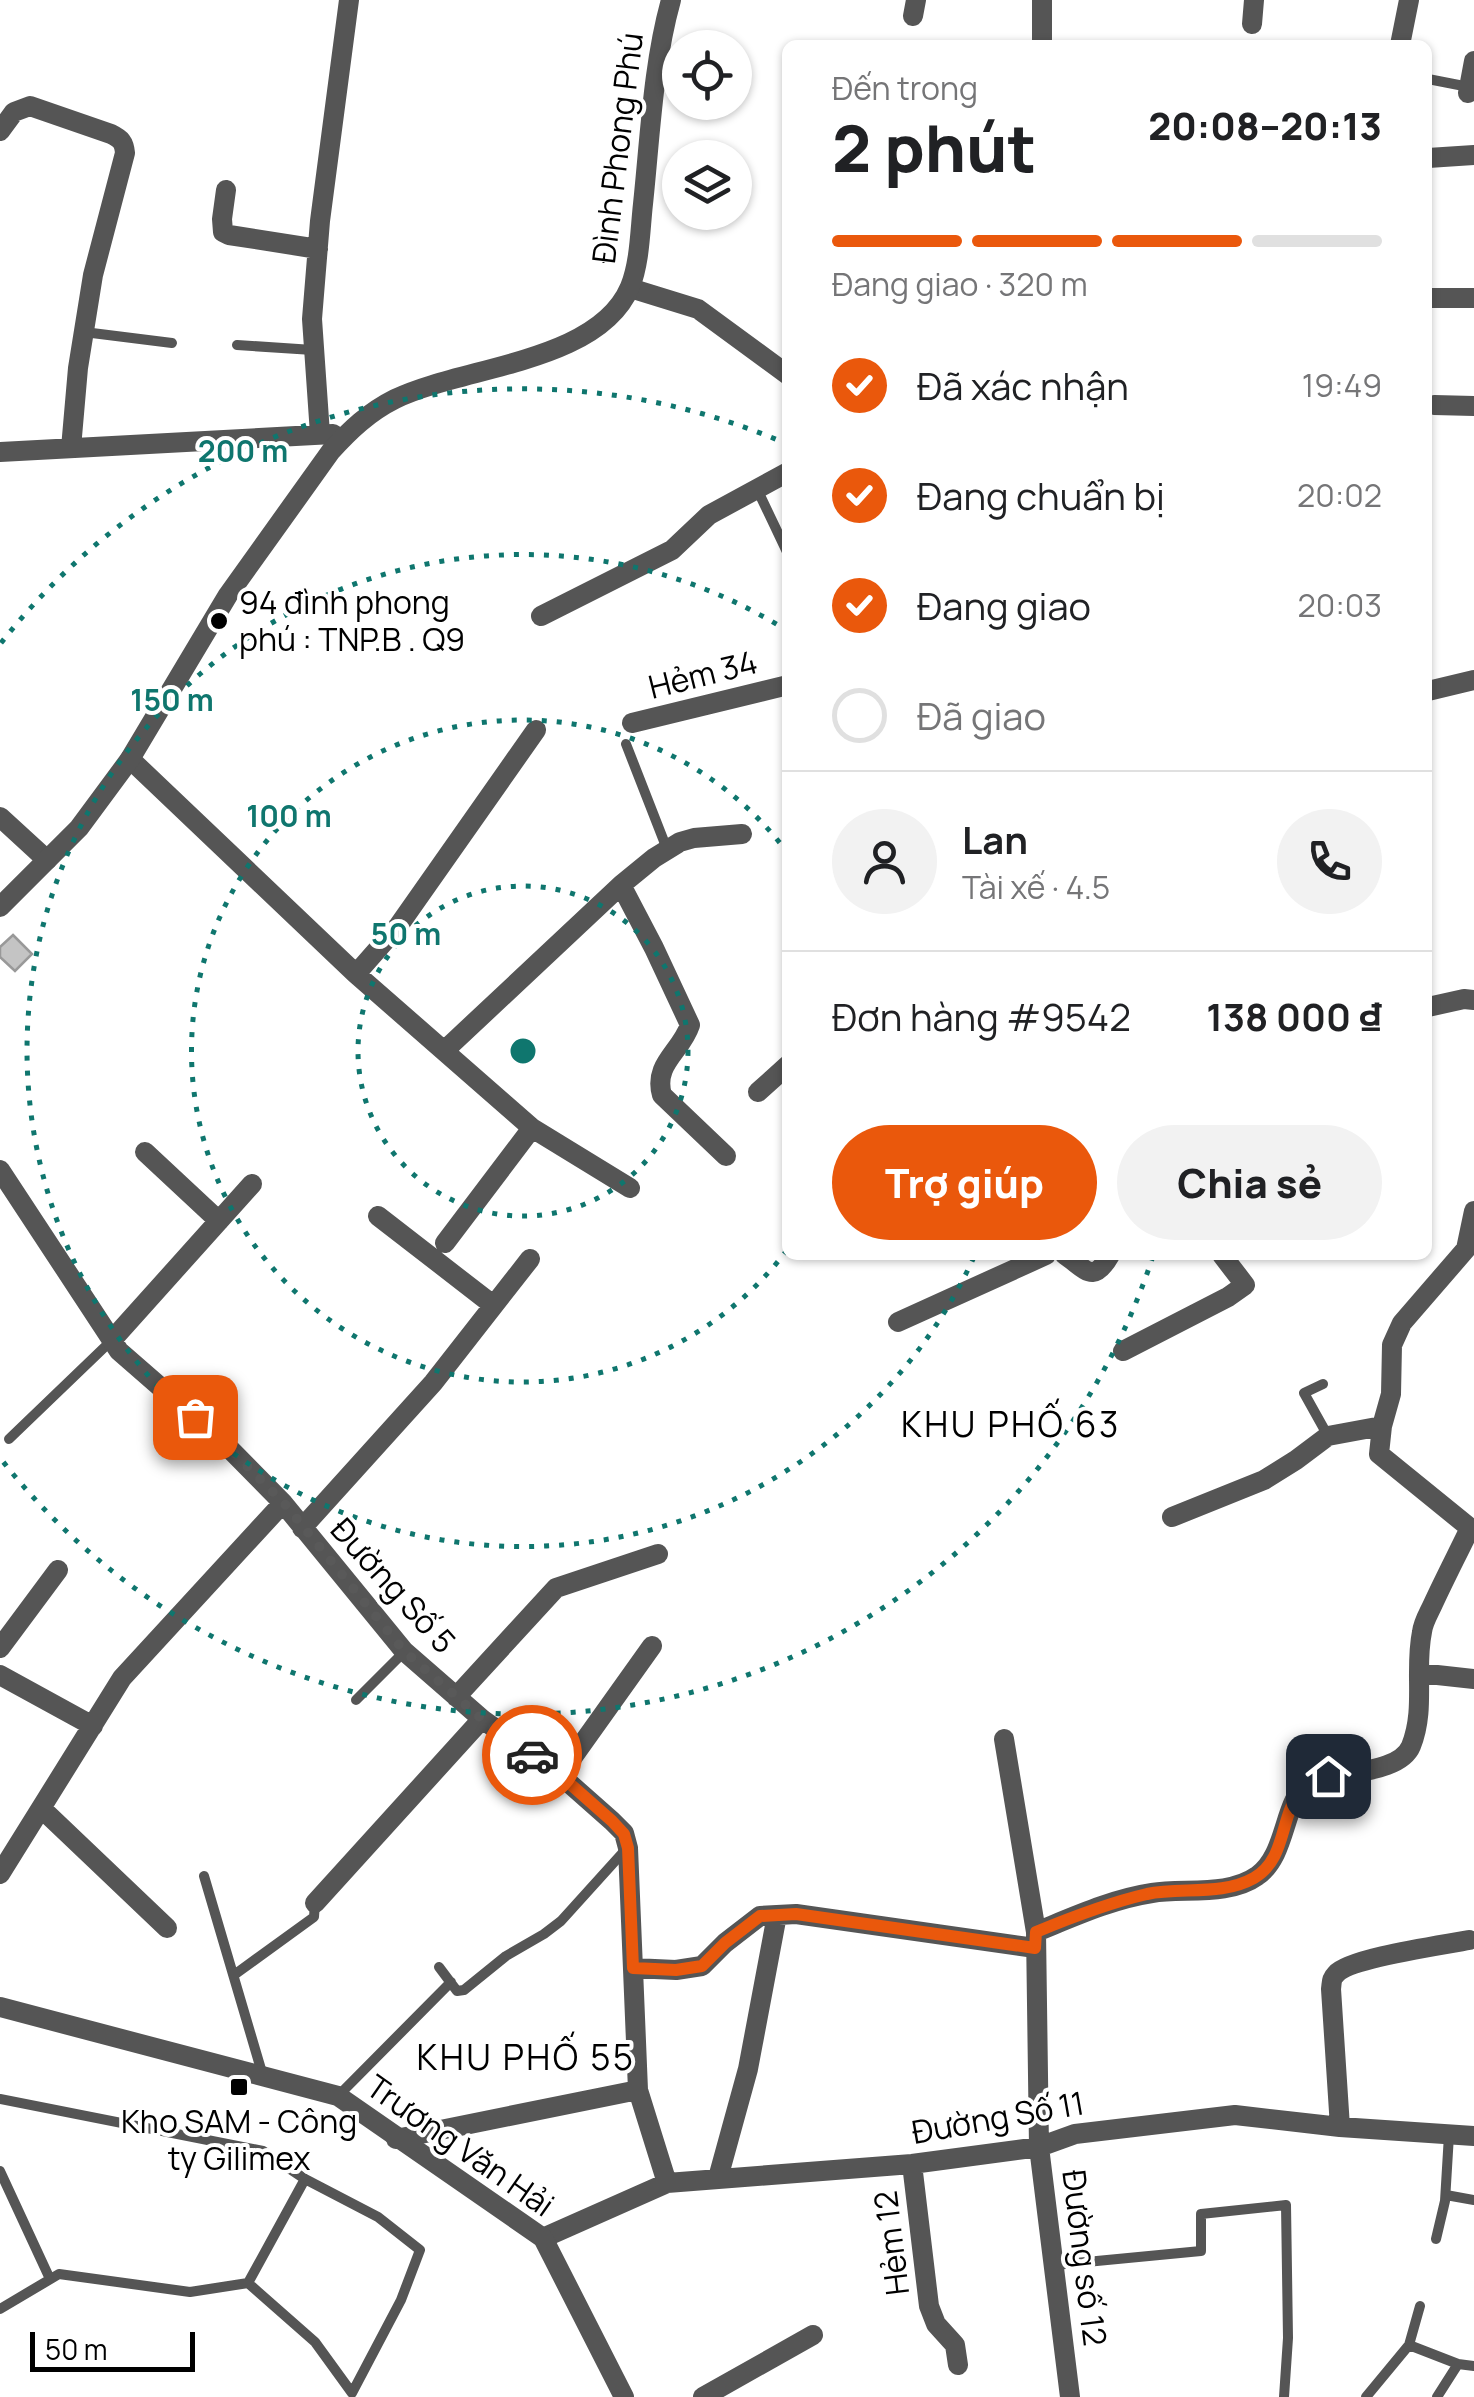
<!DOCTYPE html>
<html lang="vi">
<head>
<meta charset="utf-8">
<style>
	:root { --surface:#fff; --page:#f2f2f2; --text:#202124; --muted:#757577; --line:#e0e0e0; --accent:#ea580c }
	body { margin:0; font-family:Manrope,sans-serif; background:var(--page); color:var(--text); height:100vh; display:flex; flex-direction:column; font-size:38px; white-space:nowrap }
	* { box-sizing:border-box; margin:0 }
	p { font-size:32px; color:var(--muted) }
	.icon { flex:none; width:55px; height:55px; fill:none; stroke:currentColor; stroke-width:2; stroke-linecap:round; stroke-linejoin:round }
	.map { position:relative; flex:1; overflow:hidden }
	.sheet { position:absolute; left:782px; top:40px; width:650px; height:1220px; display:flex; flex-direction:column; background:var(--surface); border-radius:15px; box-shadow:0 2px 8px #0004 }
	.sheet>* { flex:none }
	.fabs { position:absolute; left:662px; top:30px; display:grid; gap:20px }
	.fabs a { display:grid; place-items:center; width:90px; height:90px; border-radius:50%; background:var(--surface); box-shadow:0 2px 8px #0004; font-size:50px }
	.scale { position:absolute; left:30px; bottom:25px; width:165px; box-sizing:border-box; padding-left:10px; border:5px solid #000; border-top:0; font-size:28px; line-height:35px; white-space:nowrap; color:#000; -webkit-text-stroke:8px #fff; paint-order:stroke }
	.pin { position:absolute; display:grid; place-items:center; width:85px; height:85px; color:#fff; margin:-42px; border-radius:20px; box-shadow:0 5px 15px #0006 }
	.courier { position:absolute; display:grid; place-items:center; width:100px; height:100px; margin:-50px; border:8px solid #ea580c; border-radius:50%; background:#fff; color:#222; box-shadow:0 2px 12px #0007 }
	.overview em { font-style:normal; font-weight:800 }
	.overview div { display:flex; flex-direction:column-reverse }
	.overview { display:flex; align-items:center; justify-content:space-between; height:170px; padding:0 50px }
	h1 { font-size:65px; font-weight:800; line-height:75px }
	.bar { display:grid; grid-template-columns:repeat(4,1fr); gap:15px 10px; align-content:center; height:120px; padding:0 50px }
	.bar i { height:12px; border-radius:8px; background:var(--line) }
	.bar .on { background:var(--accent) }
	.bar p { grid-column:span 4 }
	.line { display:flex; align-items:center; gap:25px; padding:0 50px; border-top:2px solid var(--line) }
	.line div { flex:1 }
	.round { display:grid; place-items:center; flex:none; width:105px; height:105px; border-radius:52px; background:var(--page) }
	ol { padding:0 50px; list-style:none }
	li { display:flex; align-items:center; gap:30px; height:110px }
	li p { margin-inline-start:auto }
	li .icon { padding:10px; border-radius:50%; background:var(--accent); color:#fff; stroke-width:4 }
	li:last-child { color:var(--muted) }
	li i { width:55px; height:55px; border:5px solid var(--line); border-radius:50% }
	.primary-button { display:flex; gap:20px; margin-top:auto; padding:20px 50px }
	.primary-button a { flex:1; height:115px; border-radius:60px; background:var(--accent); color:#fff; font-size:40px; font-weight:800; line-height:115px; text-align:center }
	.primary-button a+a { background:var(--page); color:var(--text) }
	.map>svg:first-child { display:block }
</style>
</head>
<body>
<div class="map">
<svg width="1474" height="2397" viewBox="0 0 1474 2397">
	<rect width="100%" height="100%" fill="#fff"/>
	<path fill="#c4c4c4" stroke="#999" stroke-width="2.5" d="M13 935 32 954 15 971 0 957V947Z"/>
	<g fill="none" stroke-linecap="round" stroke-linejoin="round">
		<path stroke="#555" stroke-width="10" d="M1428 79 1469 87
			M84 332 172 343
			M237 345 313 350
			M757 489 788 554
			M626 744 667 849
			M1323 1384 1304 1393 1328 1436
			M9 1439 112 1340
			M356 1700 404 1652
			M204 1876 263 2076
			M439 1967 457 1991 464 1990 506 1956 544 1934 561 1921 627 1848
			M234 1975 314 1917 315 1903
			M338 2096 451 1982
			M0 2099 263 2151 305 2179 378 2217 420 2250 401 2300 352 2393 315 2342 248 2283
			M0 2171 50 2279
			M1446 2195 1474 2200
			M1436 2239 1445 2201 1449 2135
			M1055 2265 1201 2251V2214L1286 2205 1288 2338 1284 2397
			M0 2309 59 2274 190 2292 248 2283 305 2179
			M1409 2345 1420 2306
			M1366 2397 1409 2345 1458 2364 1474 2366
			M1437 2397 1458 2364"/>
		<path stroke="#555" stroke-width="20" d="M1042 0V45
			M913 16 916 0
			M1252 24 1254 0
			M1400 45 1409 0
			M1468 93 1474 61
			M0 131 14 112 30 106 111 134C121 139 124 142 125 153L93 275 78 368 71 448
			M1428 158 1474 155
			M226 190 222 219 223 232 229 235 318 249
			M630 288 698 309 788 375
			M1428 298H1474
			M1434 405 1474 406
			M320 434 312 319 320 221 349 0
			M0 452 333 434
			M541 616 672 550 709 515 788 472
			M1428 691 1474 680
			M632 723 788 685
			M130 759 356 974 532 1128 445 1243
			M0 817 47 860
			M621 885 654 948 690 1025C681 1052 653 1064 662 1095L726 1156
			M356 974 399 925 536 730
			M1428 1007 1464 999 1474 1000
			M444 1051 621 885 654 858 680 842 694 838 742 834
			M758 1092 788 1065
			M532 1128 630 1188
			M145 1152 219 1221
			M0 1170 119 1351 220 1439 283 1503 404 1651 482 1719 560 1775 612 1821 624 1833 628 1848 638 2090 667 2183
			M378 1216 493 1305
			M1065 1255C1086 1269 1093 1285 1110 1255
			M898 1322 1046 1255
			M112 1340 252 1184
			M1123 1351 1228 1297 1245 1285 1222 1255
			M1172 1517 1264 1480 1296 1460 1328 1436 1382 1426
			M302 1528 433 1383 530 1259
			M0 1648 58 1570
			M1419 1673 1474 1679
			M0 1675 93 1726
			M456 1697 556 1588 658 1554
			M1004 1739 1036 1932
			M560 1775 652 1646
			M41 1808 167 1928
			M0 1874 122 1678 283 1503
			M315 1903 482 1719
			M633 1968 676 1970 702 1966 725 1943 760 1916 796 1914 1035 1948
			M1340 2127 1331 1989C1332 1982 1331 1979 1336 1974 1349 1958 1444 1945 1469 1940
			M396 2139 638 2090
			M912 2164 929 2306 936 2324 955 2345 958 2365
			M718 2178 748 2069 777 1915
			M543 2238 667 2183 912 2164 1039 2147 1075 2134 1235 2115 1340 2127 1474 2136
			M703 2397 813 2335
			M1070 2397 1039 2147 1036 1932C1073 1917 1112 1899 1152 1893 1185 1888 1229 1896 1257 1876 1288 1855 1283 1798 1308 1785 1335 1771 1399 1775 1411 1746 1426 1709 1414 1670 1422 1632 1423 1622 1429 1613 1433 1604 1445 1578 1458 1553 1470 1528L1379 1454 1382 1426 1391 1394 1392 1345 1402 1323 1466 1249 1474 1211"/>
		<path stroke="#555" stroke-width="20" d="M0 907 79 828 130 759 228 595 331 451C350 430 369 412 395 399 463 366 598 363 630 287 640 262 640 231 643 204 650 138 653 64 671 0
			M0 2007 338 2096 543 2238 624 2397"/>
	</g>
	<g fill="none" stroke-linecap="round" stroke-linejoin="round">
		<path stroke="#595959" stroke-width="10" stroke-dasharray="0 18" d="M195 1417 220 1439 284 1503 404 1651 482 1719 532 1755"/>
		<path stroke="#ea580c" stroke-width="12" d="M532 1755 560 1775 612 1821 624 1834 628 1848 633 1968 676 1970 702 1966 725 1943 760 1916 796 1914 1035 1948 1036 1932C1072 1917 1108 1903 1147 1894 1182 1887 1222 1896 1254 1878 1287 1859 1279 1817 1301 1790 1307 1783 1319 1780 1328 1776"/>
	</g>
	<g fill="none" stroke="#0f766e" stroke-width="5" stroke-dasharray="5 10">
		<circle cx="523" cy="1051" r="165"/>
		<path d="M787 1250A331 331 0 1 1 787 852"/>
		<path d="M974 1257A496 496 0 1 1 786 630"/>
		<path d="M1153 1256A662 662 0 0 1 1 1459M1 643A662 662 0 0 1 787 444"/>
	</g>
	<g fill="#000" stroke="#fff" stroke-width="4">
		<circle cx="219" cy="621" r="10"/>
		<rect x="229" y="2077" width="20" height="20" rx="5"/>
	</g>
	<g text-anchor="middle" stroke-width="8" stroke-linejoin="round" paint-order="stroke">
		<g font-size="32" fill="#000" stroke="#fff">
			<text transform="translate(618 148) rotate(-83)" y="11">Đình Phong Phú</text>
			<text transform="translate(703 675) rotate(-14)" y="11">Hẻm 34</text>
			<text transform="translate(393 1586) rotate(48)" y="11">Đường Số 5</text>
			<text transform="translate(998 2118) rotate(-10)" y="11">Đường Số 11</text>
			<text transform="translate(460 2146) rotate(35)" y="11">Trương Văn Hải</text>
			<text transform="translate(892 2243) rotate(-97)" y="11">Hẻm 12</text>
			<text transform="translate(1084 2258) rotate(83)" y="11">Đường số 12</text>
		</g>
		<g font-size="32" fill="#000" stroke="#fff" text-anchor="start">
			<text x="239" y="614">94 đình phong<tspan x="239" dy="37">phú : TNP.B . Q9</tspan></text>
			<text x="239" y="2133" text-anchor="middle">Kho SAM - Công<tspan x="239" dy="37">ty Gilimex</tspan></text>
		</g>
		<g font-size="35" letter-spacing="2.5" fill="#000" stroke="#fff">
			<text x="1011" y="1437">KHU PHỐ 63</text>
			<text x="526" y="2070">KHU PHỐ 55</text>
		</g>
	</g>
	<circle cx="523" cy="1051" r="15" fill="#0f766e" stroke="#fff" stroke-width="5"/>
	<g font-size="30" text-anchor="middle" font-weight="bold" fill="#0f766e" stroke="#fff" stroke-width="8" stroke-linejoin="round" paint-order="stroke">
		<text x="243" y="462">200 m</text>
		<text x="172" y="711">150 m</text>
		<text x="289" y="827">100 m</text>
		<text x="406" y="945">50 m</text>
	</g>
</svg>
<div class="fabs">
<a><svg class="icon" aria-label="locate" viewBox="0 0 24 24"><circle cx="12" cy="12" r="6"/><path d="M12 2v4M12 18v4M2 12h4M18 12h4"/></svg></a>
<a><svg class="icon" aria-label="layers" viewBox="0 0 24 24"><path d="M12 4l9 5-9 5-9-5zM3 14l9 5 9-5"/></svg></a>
</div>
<div class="scale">50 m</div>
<div class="pin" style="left:195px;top:1417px;background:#ea580c"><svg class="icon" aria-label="bag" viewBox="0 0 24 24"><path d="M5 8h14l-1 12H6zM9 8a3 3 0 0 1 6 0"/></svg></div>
<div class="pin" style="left:1328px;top:1776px;background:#1f2937"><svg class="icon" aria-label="home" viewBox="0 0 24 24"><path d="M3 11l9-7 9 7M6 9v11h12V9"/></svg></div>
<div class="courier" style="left:532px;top:1755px"><svg class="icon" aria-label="car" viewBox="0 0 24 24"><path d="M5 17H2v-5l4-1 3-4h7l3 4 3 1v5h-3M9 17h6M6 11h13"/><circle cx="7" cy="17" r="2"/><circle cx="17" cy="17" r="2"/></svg></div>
<section class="sheet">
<div class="overview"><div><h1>2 phút</h1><p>Đến trong</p></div><em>20:08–20:13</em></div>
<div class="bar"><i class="on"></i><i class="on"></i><i class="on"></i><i></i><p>Đang giao · 320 m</p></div>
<ol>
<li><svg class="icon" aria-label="check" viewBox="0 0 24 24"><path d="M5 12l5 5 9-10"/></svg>Đã xác nhận<p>19:49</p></li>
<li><svg class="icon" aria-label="check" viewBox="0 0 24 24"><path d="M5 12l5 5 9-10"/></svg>Đang chuẩn bị<p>20:02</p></li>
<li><svg class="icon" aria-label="check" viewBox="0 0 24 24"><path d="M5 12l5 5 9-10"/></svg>Đang giao<p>20:03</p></li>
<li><i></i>Đã giao</li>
</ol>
<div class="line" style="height:180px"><a class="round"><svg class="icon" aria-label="person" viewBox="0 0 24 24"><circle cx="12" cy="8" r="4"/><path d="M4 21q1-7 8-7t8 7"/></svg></a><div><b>Lan</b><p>Tài xế · 4.5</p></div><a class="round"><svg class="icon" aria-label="phone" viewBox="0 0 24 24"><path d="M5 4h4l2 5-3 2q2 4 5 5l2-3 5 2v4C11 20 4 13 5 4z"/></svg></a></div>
<div class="line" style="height:130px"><div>Đơn hàng #9542</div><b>138 000 ₫</b></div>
<div class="primary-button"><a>Trợ giúp</a><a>Chia sẻ</a></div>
</section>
</div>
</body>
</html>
